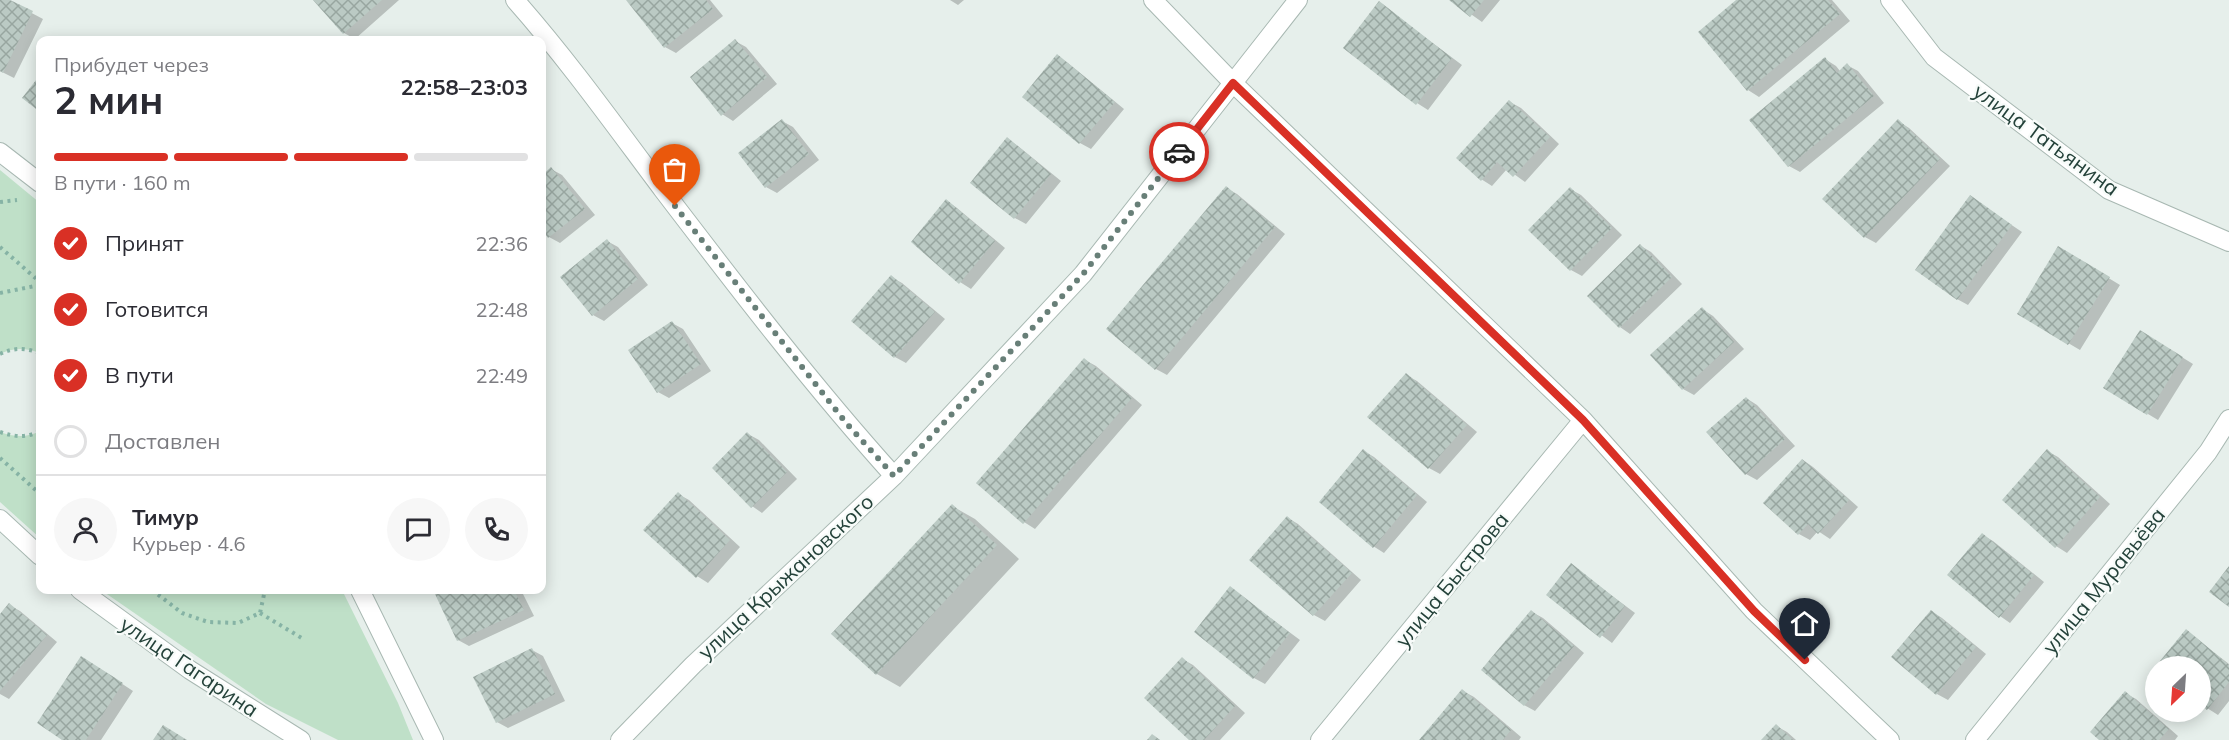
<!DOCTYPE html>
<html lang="ru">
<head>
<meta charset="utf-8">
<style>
	:root { --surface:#fff; --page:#f7f7f7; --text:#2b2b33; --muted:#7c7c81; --line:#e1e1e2; --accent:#d93025 }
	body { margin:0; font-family:Mulish,sans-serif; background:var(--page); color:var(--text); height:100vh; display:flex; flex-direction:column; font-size:22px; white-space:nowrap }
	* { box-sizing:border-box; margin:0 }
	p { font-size:20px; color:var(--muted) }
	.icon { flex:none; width:33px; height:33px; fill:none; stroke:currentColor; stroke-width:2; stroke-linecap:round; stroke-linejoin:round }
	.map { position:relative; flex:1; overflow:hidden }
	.drawer { position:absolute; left:36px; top:36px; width:510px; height:558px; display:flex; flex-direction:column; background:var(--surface); border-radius:12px; box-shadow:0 3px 15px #0003 }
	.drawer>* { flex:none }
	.needle { width:39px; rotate:205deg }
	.fabs { position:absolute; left:2145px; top:656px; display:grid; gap:12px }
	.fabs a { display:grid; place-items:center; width:66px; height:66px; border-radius:50%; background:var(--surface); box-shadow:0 3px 15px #0003; font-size:30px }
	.pin { position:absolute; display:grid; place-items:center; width:51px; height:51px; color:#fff; margin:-62px -26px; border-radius:50% 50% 50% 0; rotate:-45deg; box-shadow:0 0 6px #0007 }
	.pin .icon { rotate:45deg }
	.courier { position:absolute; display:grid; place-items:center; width:60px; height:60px; margin:-30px; border:4px solid #d93025; border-radius:50%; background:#fff; color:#222; box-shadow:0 2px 8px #0007 }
	.overview em { font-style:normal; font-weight:700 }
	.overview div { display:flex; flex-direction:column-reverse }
	.overview { display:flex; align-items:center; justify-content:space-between; height:102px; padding:0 18px }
	h1 { font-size:39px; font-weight:700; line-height:45px }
	.bar { display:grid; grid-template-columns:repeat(4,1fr); gap:9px 6px; align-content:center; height:72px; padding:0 18px }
	.bar i { height:8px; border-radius:4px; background:var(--line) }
	.bar .current { background:var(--accent) }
	.bar p { grid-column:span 4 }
	.line { display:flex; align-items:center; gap:15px; padding:0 18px; border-top:2px solid var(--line) }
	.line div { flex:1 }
	.round { display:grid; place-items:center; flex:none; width:63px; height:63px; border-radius:32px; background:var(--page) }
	ol { padding:0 18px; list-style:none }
	li { display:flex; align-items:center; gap:18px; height:66px }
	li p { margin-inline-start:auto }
	li .icon { padding:6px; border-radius:50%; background:var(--accent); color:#fff; stroke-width:4 }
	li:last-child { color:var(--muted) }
	li i { width:33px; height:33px; border:3px solid var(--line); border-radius:50% }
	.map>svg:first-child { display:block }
</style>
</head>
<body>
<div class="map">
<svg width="2229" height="740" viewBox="0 0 2229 740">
	<defs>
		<pattern id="building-cross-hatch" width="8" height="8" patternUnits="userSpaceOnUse" patternTransform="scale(1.5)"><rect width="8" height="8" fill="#bbcac4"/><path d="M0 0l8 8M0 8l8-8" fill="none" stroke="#98a6a0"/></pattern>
	</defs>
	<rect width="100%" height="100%" fill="#e6efeb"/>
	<path fill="#bfe0c8" d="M0 170 40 203V353C26 348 14 347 0 354Z
		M40 431V538L0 502V432C14 437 27 438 40 431Z
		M101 590H342L398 703 413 740H338L266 704Z"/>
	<path fill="#0003" d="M0 0H7L43 19 14 78 0 71Z
		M315 0H399L355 39 344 33Z
		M628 0H710L723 16 676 53 665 47Z
		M950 0H964L958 5Z
		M1451 0H1500L1482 22Z
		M1739 0H1832L1850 21 1759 97 1748 90 1700 32Z
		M1379 3 1462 65 1428 110 1417 103Z
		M735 41 746 47 777 84 733 121 722 114Z
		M1057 56 1068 63 1124 109 1091 149 1080 143 1024 97Z
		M1825 59 1836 66 1840 71 1847 65 1858 71 1884 103 1800 172 1789 166Z
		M1510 102 1521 108 1559 144 1525 182 1507 169 1492 186 1481 179Z
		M782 121 793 127 819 160 777 193 766 187Z
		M1898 121 1909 128 1950 166 1876 243 1865 237 1824 199Z
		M1007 139 1018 146 1061 181 1026 224 1015 218Z
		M551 169 562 175 595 215 560 243 549 237 542 228V177Z
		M1226 188 1237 194 1285 234 1167 375 1156 369 1108 329Z
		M1570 189 1581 195 1622 235 1582 276 1571 270Z
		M1970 197 2022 232 1968 305 1957 299Z
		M947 201 957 208 1005 248 971 289 960 282Z
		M607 241 618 247 648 285 604 321 593 315Z
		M1641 246 1651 252 1682 284 1630 334 1620 327Z
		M2059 248 2120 285 2080 350 2019 314Z
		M891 277 902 283 945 319 906 363 895 357 853 321Z
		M1702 309 1713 316 1744 349 1694 395 1683 389Z
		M672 323 683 329 711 371 669 398 658 392Z
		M2151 338 2193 364 2158 420 2148 414Z
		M1085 360 1096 366 1142 405 1035 529 1024 522Z
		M1406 375 1417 381 1477 432 1440 474 1429 468Z
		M1746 398 1757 405 1795 446 1757 480 1746 474Z
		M748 434 759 440 797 479 762 513 752 506Z
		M1364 451 1374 457 1427 502 1384 553 1373 546Z
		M2047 451 2058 457 2110 504 2067 553 2056 546Z
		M1803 460 1813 467 1858 507 1830 539 1818 531 1810 540 1799 534Z
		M678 494 689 500 740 547 708 583 697 576Z
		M952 506 975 519 1019 559 900 687 877 674Z
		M1288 518 1298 524 1361 580 1325 621 1314 615Z
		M1982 535 1993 541 2044 582 2010 623 2000 616Z
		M1571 565 1635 613 1612 643 1548 595Z
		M1230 588 1300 640 1265 684 1254 678 1196 632Z
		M449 590H521L534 616 469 646 458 640 437 595Z
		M9 605 20 611 57 642 9 699 0 694V616Z
		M1931 611 1942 618 1986 654 1948 700 1937 694 1893 657Z
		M1532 612 1543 618 1584 653 1535 711 1524 705Z
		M2186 631 2229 664V701L2218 715 2207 708 2200 666H2158Z
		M532 650 543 656 565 701 508 728 497 722Z
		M1182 659 1193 665 1245 713 1220 740H1191Z
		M92 664 133 691 101 740H64Z
		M1463 691 1474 697 1521 737 1519 740H1420Z
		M2125 693 2136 699 2178 736 2175 740H2102Z
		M1776 726 1787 732 1796 740H1763Z"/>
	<path fill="url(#building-cross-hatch)" d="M0 0H10L33 11 3 73 0 71Z
		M313 0H382L343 34Z
		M626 0H706L713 9 664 48Z
		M1449 0H1484L1470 17Z
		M1736 0H1828L1840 14 1747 91 1698 32Z
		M1379 1 1452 58 1416 105 1343 48Z
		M735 39 767 77 721 116 690 77Z
		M1057 54 1115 102 1079 144 1022 97Z
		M1825 57 1837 73 1847 63 1874 96 1788 167 1749 120Z
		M40 75V112L22 98Z
		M1509 100 1550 137 1513 177 1497 162 1481 181 1456 158Z
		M782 119 809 154 765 188 738 153Z
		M1898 119 1940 159 1864 238 1822 199Z
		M1007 137 1051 174 1014 219 970 183Z
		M551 167 585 209 548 238 542 230V175Z
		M1226 186 1275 227 1155 370 1106 329Z
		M1570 187 1612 228 1570 271 1528 230Z
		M1970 195 2012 225 1957 300 1915 270Z
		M946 199 995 241 959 284 911 242Z
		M607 239 638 279 592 316 560 277Z
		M1640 244 1672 277 1619 328 1587 296Z
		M2058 246 2110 277 2068 345 2017 314Z
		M891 275 935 312 894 358 851 321Z
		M1702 307 1734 342 1682 390 1650 355Z
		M672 321 701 364 657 393 628 350Z
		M2140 330 2183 357 2147 415 2103 388Z
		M1084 358 1132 398 1023 524 976 483Z
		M1406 373 1467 425 1428 469 1367 417Z
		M1746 397 1785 439 1745 475 1706 432Z
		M747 432 787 472 751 508 712 468Z
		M1363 449 1417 495 1373 548 1319 502Z
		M2047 449 2100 497 2055 548 2002 500Z
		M1802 459 1849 500 1818 534 1808 524 1798 535 1763 503Z
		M678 492 730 540 696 578 643 530Z
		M952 504 997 545 876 675 831 634Z
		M1287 516 1352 573 1313 616 1249 560Z
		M1982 533 2034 575 1999 618 1947 575Z
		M1571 563 1625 606 1600 638 1546 595Z
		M2229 566V607L2209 592Z
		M1230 586 1290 633 1253 679 1194 632Z
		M446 590H514L524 610 457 641 435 594Z
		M9 603 47 635 0 691V614Z
		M1531 610 1574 646 1524 706 1481 670Z
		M1931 610 1976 647 1936 695 1891 657Z
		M2186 629 2229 665V682L2207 710 2200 705V666H2156Z
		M532 648 555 694 496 723 473 677Z
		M81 656 123 683 86 740H62L37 723Z
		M1182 657 1235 706 1204 740H1189L1144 698Z
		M1462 689 1511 730 1503 740H1419Z
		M2125 691 2169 729 2159 740H2099L2090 732Z
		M1776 724 1793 740H1761Z
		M163 725 187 740H153Z
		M1152 734 1160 740H1147Z"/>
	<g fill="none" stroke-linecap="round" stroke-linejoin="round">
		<defs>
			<path id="minor" d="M515 0C568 60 615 126 663 190 737 287 812 385 894 476
				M1153 0 1233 83 1583 420 1754 611 1890 740
				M1890 0 1934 57 2109 190 2229 242
				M0 152 40 183
				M0 519 40 556
				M80 590 190 670 301 740
				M360 590 434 740
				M620 740 693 665 894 476 1083 274 1298 0
				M1320 740 1583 420
				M1975 740 2208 452 2229 419"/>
		</defs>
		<use href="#minor" stroke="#a8b8b2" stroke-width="20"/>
		<path stroke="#86b3a5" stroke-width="4" stroke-dasharray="3 4.5" stroke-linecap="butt" d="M0 202 17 200
			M0 247 40 282
			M0 293 40 285
			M0 354C14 347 26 348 40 353
			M0 432C14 437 27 438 40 431
			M0 458 40 494
			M152 590 182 613 208 622 238 623 260 613 265 590
			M260 613 305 640"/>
		<use href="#minor" stroke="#fff" stroke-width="18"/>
	</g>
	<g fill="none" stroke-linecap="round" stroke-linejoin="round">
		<path stroke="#687f78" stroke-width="6" stroke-dasharray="0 10.8" d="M675 206 847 424 894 476 1083 274 1179 152"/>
		<path stroke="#d93025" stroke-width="8" d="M1179 152 1233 83 1583 420 1754 611 1805 660"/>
	</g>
	<g text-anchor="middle" stroke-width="4.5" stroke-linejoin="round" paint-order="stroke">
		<g font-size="21" fill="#24423a" stroke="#f7fbf9">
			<text transform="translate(2046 140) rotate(36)" y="7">улица Татьянина</text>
			<text transform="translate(786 577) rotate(-43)" y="7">улица Крыжановского</text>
			<text transform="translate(1452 580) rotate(-51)" y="7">улица Быстрова</text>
			<text transform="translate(2104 581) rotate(-51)" y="7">улица Муравьёва</text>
			<text transform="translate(189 667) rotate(34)" y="7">улица Гагарина</text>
		</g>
	</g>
</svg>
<div class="fabs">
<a><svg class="needle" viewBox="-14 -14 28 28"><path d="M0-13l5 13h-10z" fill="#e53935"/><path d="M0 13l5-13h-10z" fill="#7c7c81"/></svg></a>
</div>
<div class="pin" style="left:675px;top:206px;background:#ea580c"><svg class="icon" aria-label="bag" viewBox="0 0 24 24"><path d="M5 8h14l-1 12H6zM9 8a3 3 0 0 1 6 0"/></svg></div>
<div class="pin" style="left:1805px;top:660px;background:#1f2937"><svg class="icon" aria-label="home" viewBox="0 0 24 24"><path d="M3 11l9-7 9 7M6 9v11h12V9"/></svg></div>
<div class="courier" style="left:1179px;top:152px"><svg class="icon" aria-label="car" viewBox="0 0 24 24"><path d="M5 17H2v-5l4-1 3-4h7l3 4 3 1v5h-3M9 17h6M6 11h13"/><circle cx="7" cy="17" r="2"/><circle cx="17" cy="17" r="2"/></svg></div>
<section class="drawer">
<div class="overview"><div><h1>2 мин</h1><p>Прибудет через</p></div><em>22:58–23:03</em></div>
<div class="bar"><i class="current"></i><i class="current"></i><i class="current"></i><i></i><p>В пути · 160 m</p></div>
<ol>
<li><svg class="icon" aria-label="check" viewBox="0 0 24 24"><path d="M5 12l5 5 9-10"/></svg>Принят<p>22:36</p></li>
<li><svg class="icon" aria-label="check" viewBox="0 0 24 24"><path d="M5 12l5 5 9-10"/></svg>Готовится<p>22:48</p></li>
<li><svg class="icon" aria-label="check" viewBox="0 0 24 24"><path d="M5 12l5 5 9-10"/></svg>В пути<p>22:49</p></li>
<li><i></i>Доставлен</li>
</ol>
<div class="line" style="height:108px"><a class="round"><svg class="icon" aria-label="person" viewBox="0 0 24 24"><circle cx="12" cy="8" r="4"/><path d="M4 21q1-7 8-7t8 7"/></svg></a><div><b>Тимур</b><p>Курьер · 4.6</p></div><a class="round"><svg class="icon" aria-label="chat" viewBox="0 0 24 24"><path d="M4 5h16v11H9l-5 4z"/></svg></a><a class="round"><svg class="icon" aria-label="phone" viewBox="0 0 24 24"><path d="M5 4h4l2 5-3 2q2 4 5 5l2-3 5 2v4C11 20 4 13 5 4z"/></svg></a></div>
</section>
</div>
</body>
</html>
